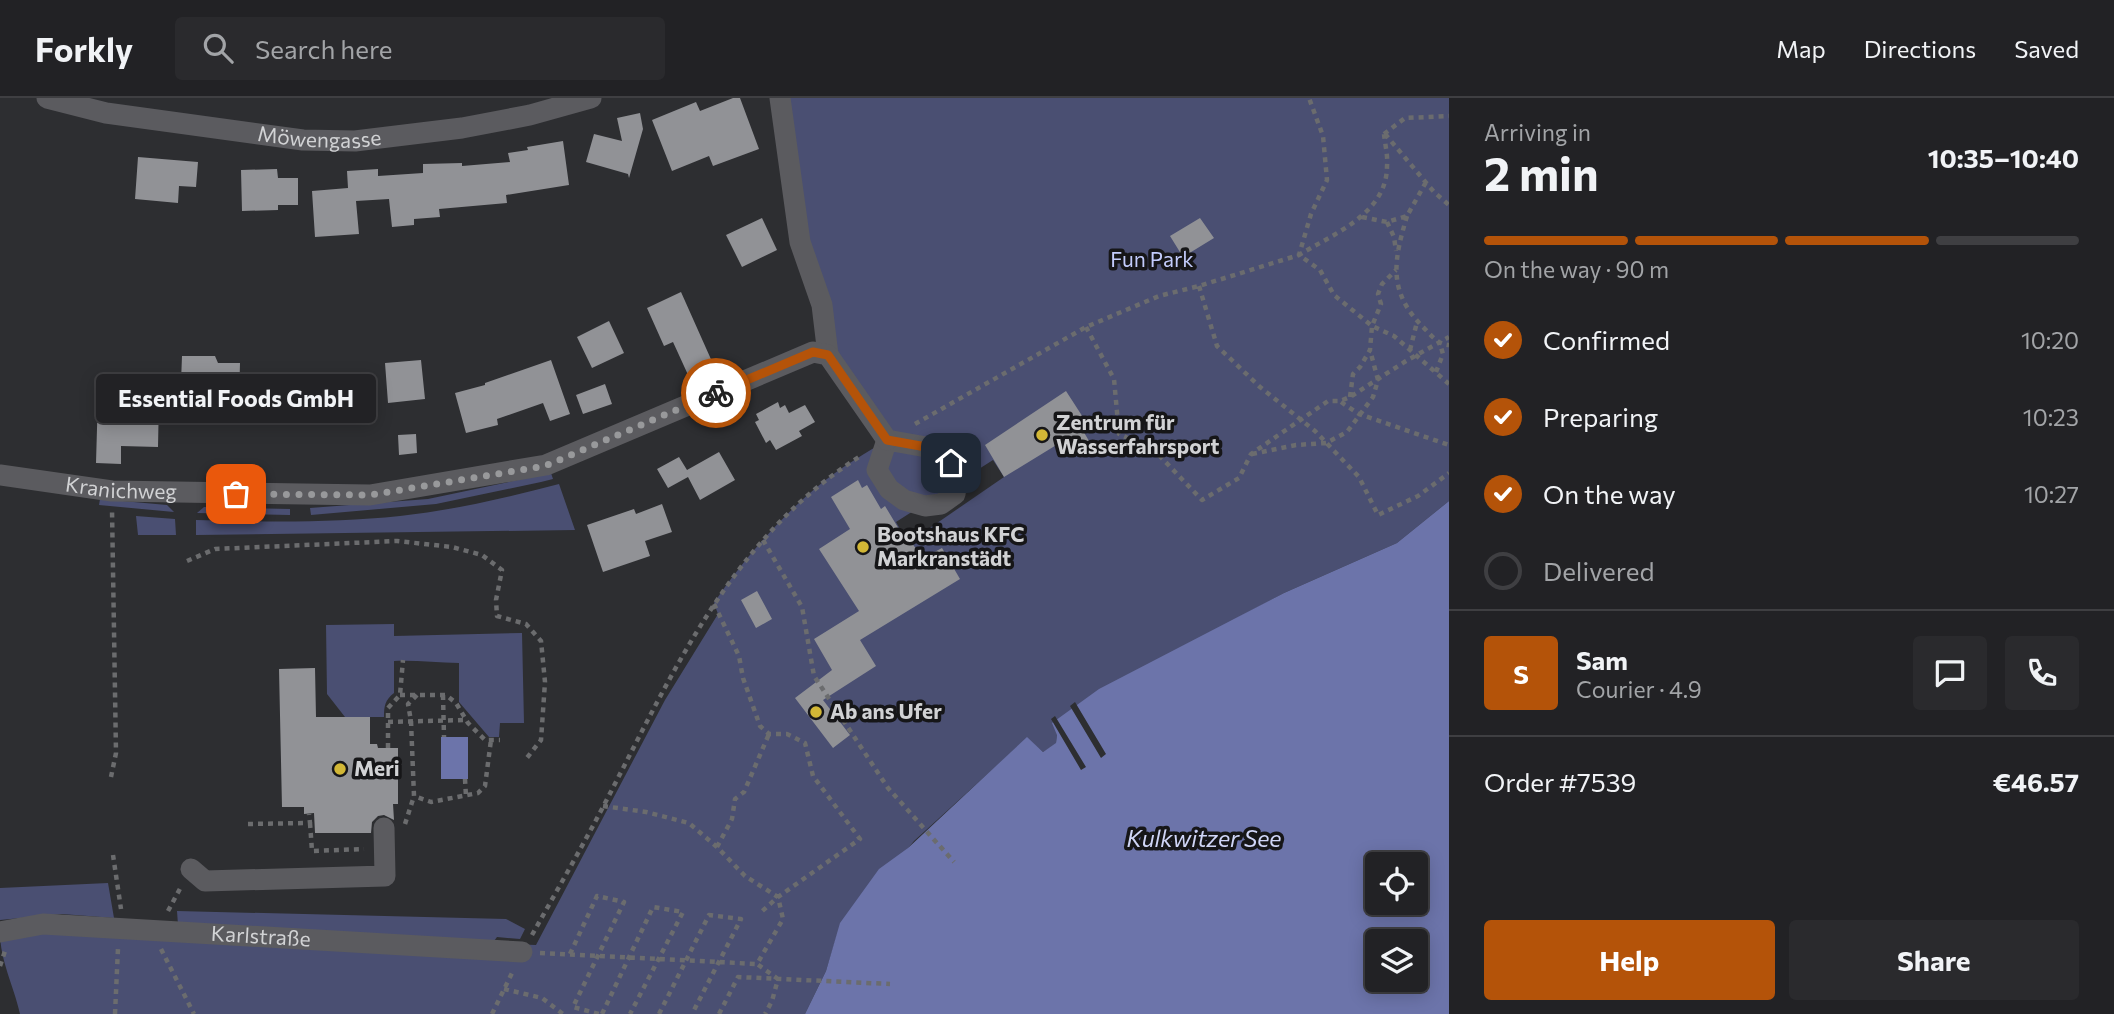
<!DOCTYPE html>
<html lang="en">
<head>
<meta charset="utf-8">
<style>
	:root { --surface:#222225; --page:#2a2a2d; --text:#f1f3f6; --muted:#a2a4a7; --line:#3f3f42; --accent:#b45309 }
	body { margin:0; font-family:Commissioner,sans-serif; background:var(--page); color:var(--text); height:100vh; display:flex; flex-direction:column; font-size:26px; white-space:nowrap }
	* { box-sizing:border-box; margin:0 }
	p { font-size:23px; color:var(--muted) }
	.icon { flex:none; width:38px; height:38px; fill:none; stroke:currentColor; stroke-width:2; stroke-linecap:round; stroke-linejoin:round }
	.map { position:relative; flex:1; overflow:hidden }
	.details { display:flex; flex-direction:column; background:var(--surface); width:665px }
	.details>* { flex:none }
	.tools { position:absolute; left:1365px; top:754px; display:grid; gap:14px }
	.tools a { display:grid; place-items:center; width:63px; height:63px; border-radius:7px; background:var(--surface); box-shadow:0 4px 18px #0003,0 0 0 2px var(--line); font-size:35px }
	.pin { position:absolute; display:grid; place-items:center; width:60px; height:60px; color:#fff; margin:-30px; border-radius:14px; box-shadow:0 4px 10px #0006 }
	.courier { position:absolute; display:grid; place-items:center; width:70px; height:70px; margin:-35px; border:5px solid #b45309; border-radius:50%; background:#fff; color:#222; box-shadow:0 2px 9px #0007 }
	.bubble { position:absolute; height:49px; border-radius:7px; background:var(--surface); box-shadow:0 4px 18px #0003,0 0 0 2px var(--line); font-size:23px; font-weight:700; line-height:49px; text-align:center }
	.head em { font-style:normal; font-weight:700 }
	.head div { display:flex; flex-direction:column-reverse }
	.head { display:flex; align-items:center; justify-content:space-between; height:119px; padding:0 35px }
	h1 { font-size:46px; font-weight:700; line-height:52px }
	.bar { display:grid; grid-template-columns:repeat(4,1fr); gap:10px 7px; align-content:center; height:84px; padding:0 35px }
	.bar i { height:9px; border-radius:5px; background:var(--line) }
	.bar .selected { background:var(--accent) }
	.bar p { grid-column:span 4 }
	.line { display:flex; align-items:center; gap:18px; padding:0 35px; border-top:2px solid var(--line) }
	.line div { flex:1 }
	.round { display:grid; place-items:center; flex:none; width:74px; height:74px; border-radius:7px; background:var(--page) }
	ol { padding:0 35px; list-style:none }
	li { display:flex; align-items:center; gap:21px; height:77px }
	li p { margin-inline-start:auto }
	li .icon { padding:7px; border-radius:50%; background:var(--accent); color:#fff; stroke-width:4 }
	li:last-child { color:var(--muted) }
	li i { width:38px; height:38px; border:4px solid var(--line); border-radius:50% }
	.cta { display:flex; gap:14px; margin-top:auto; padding:14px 35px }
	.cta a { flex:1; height:80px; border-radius:7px; background:var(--accent); color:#fff; font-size:28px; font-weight:700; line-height:80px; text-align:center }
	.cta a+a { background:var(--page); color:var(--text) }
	header { display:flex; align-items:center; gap:42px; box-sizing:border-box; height:98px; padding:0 35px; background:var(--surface); border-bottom:2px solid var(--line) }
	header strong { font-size:33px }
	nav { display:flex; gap:38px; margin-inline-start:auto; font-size:24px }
	.search { width:490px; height:63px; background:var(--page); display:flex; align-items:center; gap:18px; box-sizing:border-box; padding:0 24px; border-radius:7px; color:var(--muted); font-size:26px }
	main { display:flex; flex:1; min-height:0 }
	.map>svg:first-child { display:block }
</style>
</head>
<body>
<header>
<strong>Forkly</strong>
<div class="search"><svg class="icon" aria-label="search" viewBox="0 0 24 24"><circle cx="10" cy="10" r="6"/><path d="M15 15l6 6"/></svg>Search here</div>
<nav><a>Map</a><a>Directions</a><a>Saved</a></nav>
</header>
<main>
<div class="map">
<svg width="1449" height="916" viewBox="0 0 1449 916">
	<rect width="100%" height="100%" fill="#2d2e31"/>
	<path fill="#4a4f72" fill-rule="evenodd" d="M780 0H1449V403L1397 445 1284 495 1239 519 1057 637 1056 646 1043 654 1027 640 914 743 837 837 826 873 805 916H20C14 888 0 863 0 834H152L536 847 665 602 718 516 714 505C741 464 784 415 823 384 843 368 866 355 887 342L828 257ZM993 362 1004 379 908 445 896 424Z
		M551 375 553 381 541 384 436 406 311 417 310 410 428 401Z
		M559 386 575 432 196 437V422C264 424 333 425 400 418 454 412 506 400 559 386Z
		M100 401 167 407 174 414 99 407Z
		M204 409 290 411V417L197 415Z
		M136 418 175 421 176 437H138Z
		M394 526V538L522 535 524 625H500L499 639H489L459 604V565C437 565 416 562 394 563V595C385 602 384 608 384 619H345L327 596 326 527Z
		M108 785 114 820 62 816 0 822V790Z
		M177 813 506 821 525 831 520 841 497 839 494 843 178 827Z"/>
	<path fill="#6c74aa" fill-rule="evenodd" d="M1449 403V916H805L826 873 840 825 879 771 908 750 1027 639 1043 654 1056 645 1057 637 1052 625 1099 591 1284 495 1397 445ZM1377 766H1416V805H1377ZM1377 844H1416V882H1377Z
		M441 639H468V681H441Z"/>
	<path fill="#2d2e31" d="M1075 604 1106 656 1101 660 1070 608Z
		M1055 618 1086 669 1081 672 1051 621Z"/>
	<path fill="#919296" d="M733 0H740L759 51 713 68 709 58 672 73 652 22 696 4 700 13Z
		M640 15 643 31 629 80 628 76 586 64 594 36 622 43 617 20Z
		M563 43 569 87 506 97 507 105 439 111 440 119 414 121V127L392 129 389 101 356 103 359 136 315 139 312 93 348 90 347 73 378 71V78L423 75V66L462 65V68L510 64 508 55 528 52 527 49Z
		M138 59 198 64 196 89 179 88 178 105 135 101Z
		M277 71 278 80H298V107H278V112L242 113 241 72Z
		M762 120 777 152 742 169 726 137Z
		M1200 120 1214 140 1183 159 1170 138Z
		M681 194 714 268 689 279 673 244 664 248 647 210Z
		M609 223 624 255 592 270 577 239Z
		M182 258H215L218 265H240L239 302 159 300 158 349 121 348V366L96 365 98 296 128 297 129 283 181 284Z
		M421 262 425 301 388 305 385 265Z
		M551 262 570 316 550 323 543 305 497 321 498 327 466 335 455 295 485 287V285Z
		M326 282 327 286H352L353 313 328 314V318L291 319 290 284Z
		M605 286 612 306 583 316 576 297Z
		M1066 293 1088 327 1082 331 1089 343 1065 357 1058 346 1004 379 985 347Z
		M778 304 780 310 785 307 789 315 805 307 815 324 799 333 802 338 776 352 770 342 766 345 755 324 759 322 756 316Z
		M416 336 417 355 399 357 398 337Z
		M719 354 735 382 700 402 688 379 668 390 657 371 679 359 687 372Z
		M858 382 862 390 867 387 881 411 885 408 908 446 911 444 923 460 942 450 960 481 860 542 876 568 823 602 850 637 833 650 795 600 832 572 814 541 859 513 819 451 850 431 831 399Z
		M662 406 672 434 645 443 650 458 603 474 587 427 634 411 636 416Z
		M757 493 772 521 756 530 741 502Z
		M315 570 316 619H370V646H377L378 650H398V706H393L394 722 384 717 378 718 372 724 371 735H315L314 715 304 716V709H282L279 571Z"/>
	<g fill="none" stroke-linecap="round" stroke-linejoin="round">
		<path stroke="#6b6c6e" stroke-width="4.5" stroke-dasharray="5 5" stroke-linecap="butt" d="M1384 36C1385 46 1388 58 1387 68 1387 116 1333 136 1299 157L1320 172 1334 197 1372 228 1394 238 1449 286
			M1384 36 1405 20 1449 18
			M1385 36 1434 94 1449 107
			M1407 118C1394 162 1387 193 1423 229 1432 238 1437 246 1449 247
			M1362 119 1387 124 1407 118 1426 84
			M1387 124 1394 139 1396 153
			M1199 188 1217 248 1260 289 1315 333 1359 379 1378 417 1418 398 1449 375
			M1086 229 1114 281 1119 336 1154 352 1202 402 1239 380 1251 356 1328 303H1340L1350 299 1406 263 1449 239
			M1410 252 1417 224
			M1436 274 1443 256 1440 246
			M1350 299 1353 276 1360 269 1370 252 1372 228 1381 206 1378 196 1382 186 1396 172
			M1341 304 1359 316 1449 347
			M915 326 1086 229 1159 198 1199 188 1299 157 1311 116 1327 82 1323 38 1309 0
			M1252 356 1296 347 1326 345 1347 334 1373 299 1378 282 1370 252
			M763 442 802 509 814 578 888 690 954 764
			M187 463 215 451 397 443 452 449 482 457 502 472 496 502 497 518 526 526 541 543 545 584 541 642 526 661
			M714 506 739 558 743 580 760 628 769 636H787L805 645 813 678 860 741 778 799 759 816
			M400 597H446L456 605 468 625 485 642H500
			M417 597 408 606 411 623 414 698 431 704 478 695 485 688 491 642
			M443 597 444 639
			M388 624 467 622
			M388 650V610L400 597 403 562
			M111 679 116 655 112 411
			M465 681 466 699
			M603 708 646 714 689 725 717 749 745 778 778 799 783 821 757 866 778 881 772 903 765 916
			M310 725 312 753 364 751
			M248 726 310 725 309 716
			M405 726 414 698
			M717 749 732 721 735 701 744 694 769 636
			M113 757 121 811
			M168 813 182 787
			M532 837C556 794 581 751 604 707 672 577 730 441 859 359
			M161 851 194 916
			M540 855 757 866
			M570 856 597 798 624 804 573 909 599 916
			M0 868 5 853
			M504 891 542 900 563 916
			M115 916 118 850
			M492 916 513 873
			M602 916 653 809 683 814 630 916
			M659 916 709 817 741 821 692 916
			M719 916 738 879 890 886"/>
		<g stroke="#5b5b5f" stroke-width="21">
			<path id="s1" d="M47 0 106 15 303 42 355 43 462 30 530 17 591 0"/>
			<path d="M780 0 800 144 822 207 828 257"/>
			<path d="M887 342 943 352 958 378 955 396 941 406 925 408 904 402 889 391 877 372Z"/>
			<path id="s2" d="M0 377 112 393 370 397 546 367 813 254 828 257 887 342"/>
			<path d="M191 771 205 783 385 778 384 730"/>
			<path id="s3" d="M0 834 43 826 522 854"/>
		</g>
	</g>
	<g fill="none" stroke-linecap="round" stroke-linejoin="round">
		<path stroke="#98999b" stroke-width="7" stroke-dasharray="0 12.6" d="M236 396 370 397 545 368 716 295"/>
		<path stroke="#b45309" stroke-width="9" d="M716 295 813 254 828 257 887 342 943 352 951 365"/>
	</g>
	<g fill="#d2b736" stroke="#161618" stroke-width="2.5">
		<circle cx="1042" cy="337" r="7"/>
		<circle cx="863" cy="449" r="7"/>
		<circle cx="816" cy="614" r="7"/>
		<circle cx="340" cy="671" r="7"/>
	</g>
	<g text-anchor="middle" stroke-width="7" stroke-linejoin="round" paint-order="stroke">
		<g font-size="21" fill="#d1d2d4" stroke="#161618">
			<text dy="7" stroke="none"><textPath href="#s1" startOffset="276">Möwengasse</textPath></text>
			<text dy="7" stroke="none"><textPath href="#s2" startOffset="122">Kranichweg</textPath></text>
			<text dy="7" stroke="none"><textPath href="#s3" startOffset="262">Karlstraße</textPath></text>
		</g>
		<g font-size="21" fill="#c3ccfc" stroke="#161618">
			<text x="1152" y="169">Fun Park</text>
		</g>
		<g font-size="21" font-weight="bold" fill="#d1d2d4" stroke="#161618" text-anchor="start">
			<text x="1056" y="332">Zentrum für<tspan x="1056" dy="24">Wasserfahrsport</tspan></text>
			<text x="877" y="444">Bootshaus KFC<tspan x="877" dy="24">Markranstädt</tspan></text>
			<text x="830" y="621">Ab ans Ufer</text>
			<text x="354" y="678">Meri</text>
		</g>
		<g font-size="23" font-style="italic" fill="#d0d6f7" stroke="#161618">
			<text x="1204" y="749">Kulkwitzer See</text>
		</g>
	</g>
</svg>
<div class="tools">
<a><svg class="icon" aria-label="locate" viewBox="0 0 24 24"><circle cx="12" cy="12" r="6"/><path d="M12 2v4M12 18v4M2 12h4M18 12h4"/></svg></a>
<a><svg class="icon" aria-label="layers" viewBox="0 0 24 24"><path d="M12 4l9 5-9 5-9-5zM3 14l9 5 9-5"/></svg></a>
</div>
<div class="pin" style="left:236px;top:396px;background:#ea580c"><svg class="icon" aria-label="bag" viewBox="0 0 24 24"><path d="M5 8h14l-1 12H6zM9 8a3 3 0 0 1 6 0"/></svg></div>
<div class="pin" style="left:951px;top:365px;background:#1f2937"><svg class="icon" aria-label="home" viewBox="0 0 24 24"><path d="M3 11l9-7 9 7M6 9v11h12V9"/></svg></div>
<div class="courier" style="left:716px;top:295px"><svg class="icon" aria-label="bike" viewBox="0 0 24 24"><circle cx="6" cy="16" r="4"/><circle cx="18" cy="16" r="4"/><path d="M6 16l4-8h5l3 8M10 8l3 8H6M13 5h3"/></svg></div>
<div class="bubble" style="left:96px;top:276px;width:280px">Essential Foods GmbH</div>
</div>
<section class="details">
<div class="head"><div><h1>2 min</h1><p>Arriving in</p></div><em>10:35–10:40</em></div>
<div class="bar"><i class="selected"></i><i class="selected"></i><i class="selected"></i><i></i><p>On the way · 90 m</p></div>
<ol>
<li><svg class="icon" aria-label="check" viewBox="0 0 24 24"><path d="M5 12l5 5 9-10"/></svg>Confirmed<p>10:20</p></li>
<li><svg class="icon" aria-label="check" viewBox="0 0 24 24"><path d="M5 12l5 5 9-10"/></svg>Preparing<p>10:23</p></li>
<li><svg class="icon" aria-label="check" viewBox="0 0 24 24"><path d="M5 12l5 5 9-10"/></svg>On the way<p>10:27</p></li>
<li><i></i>Delivered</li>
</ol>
<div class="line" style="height:126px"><b class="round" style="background:var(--accent);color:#fff">S</b><div><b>Sam</b><p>Courier · 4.9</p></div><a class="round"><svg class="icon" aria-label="chat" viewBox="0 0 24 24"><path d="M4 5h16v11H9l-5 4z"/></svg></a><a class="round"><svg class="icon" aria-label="phone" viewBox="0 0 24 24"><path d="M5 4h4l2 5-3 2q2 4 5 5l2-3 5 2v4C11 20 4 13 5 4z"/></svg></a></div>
<div class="line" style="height:91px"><div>Order #7539</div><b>€46.57</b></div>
<div class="cta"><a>Help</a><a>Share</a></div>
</section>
</main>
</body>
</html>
